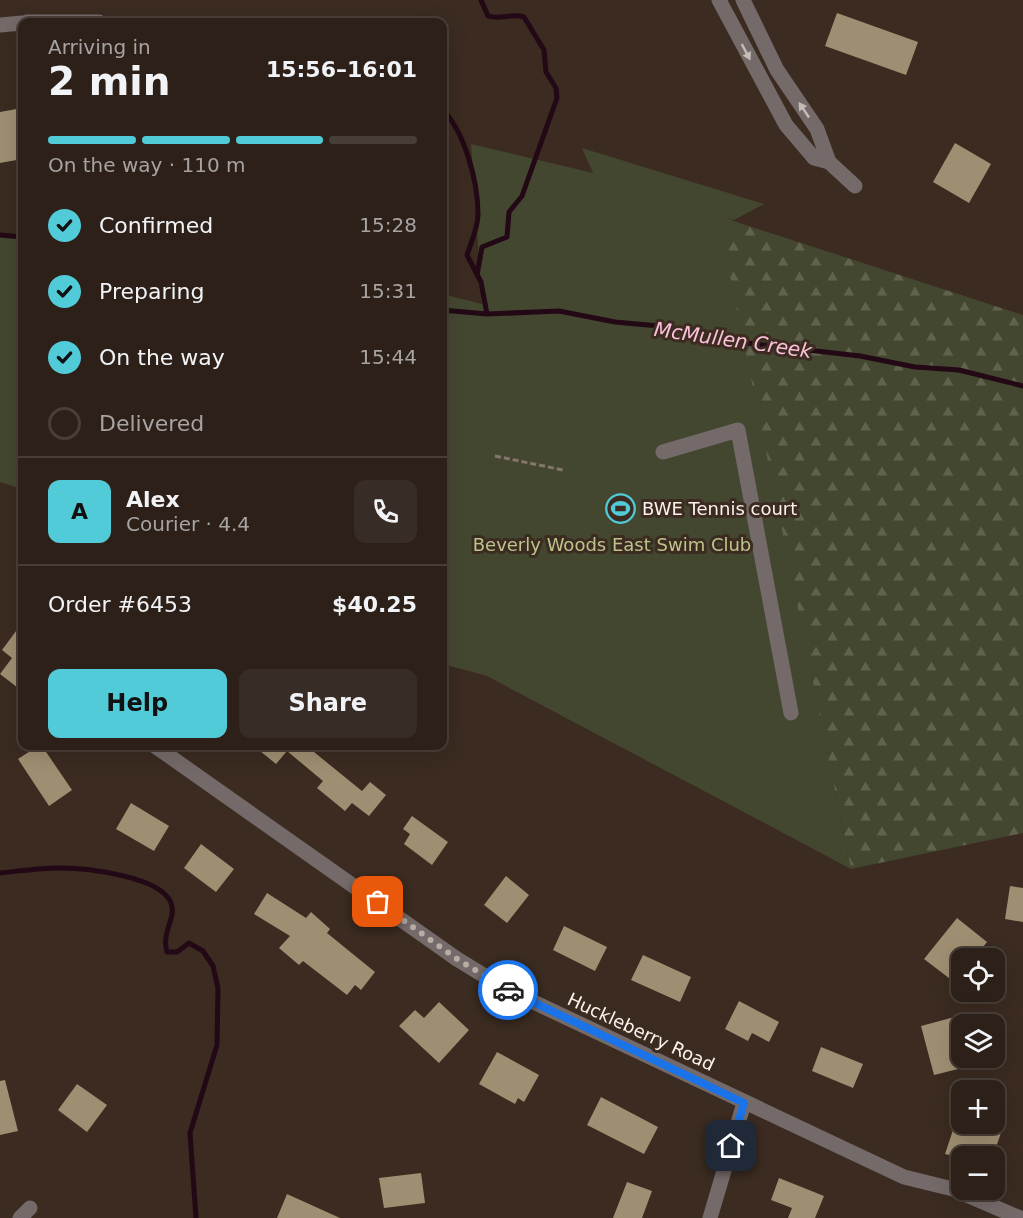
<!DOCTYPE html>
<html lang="en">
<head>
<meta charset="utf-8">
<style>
	:root { --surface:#2c2019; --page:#382d26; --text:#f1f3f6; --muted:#a6a3a2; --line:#483e38; --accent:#52cbd9 }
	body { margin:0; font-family:"DejaVu Sans",sans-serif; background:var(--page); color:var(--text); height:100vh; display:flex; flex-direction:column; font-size:22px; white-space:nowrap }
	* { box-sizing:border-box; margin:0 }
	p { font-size:20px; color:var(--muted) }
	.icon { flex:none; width:33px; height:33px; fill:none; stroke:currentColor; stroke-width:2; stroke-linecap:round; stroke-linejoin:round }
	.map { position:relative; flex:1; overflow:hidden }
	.sheet { position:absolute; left:18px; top:18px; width:429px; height:732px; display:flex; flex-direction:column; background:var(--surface); border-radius:12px; box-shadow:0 6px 24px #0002,0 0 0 2px var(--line) }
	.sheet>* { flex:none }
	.fabs { position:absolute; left:951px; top:948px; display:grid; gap:12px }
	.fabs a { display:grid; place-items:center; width:54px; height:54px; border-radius:12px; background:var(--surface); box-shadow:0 6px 24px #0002,0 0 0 2px var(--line); font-size:30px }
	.pin { position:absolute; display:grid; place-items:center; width:51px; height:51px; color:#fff; margin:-26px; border-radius:12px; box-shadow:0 3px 9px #0006 }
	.courier { position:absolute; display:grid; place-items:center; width:60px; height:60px; margin:-30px; border:4px solid #1a73e8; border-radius:50%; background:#fff; color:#222; box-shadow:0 2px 8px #0007 }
	.head em { font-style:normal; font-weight:600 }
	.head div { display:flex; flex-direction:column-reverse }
	.head { display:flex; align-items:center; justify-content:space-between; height:102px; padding:0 30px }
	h1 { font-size:39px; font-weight:600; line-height:45px }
	.bar { display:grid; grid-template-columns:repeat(4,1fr); gap:9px 6px; align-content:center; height:72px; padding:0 30px }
	.bar i { height:8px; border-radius:4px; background:var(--line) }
	.bar .on { background:var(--accent) }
	.bar p { grid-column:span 4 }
	.line { display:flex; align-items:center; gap:15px; padding:0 30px; border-top:2px solid var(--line) }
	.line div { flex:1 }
	.round { display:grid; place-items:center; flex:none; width:63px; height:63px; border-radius:12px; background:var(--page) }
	ol { padding:0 30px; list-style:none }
	li { display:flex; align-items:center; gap:18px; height:66px }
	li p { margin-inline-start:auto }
	li .icon { padding:6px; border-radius:50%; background:var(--accent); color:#111; stroke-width:4 }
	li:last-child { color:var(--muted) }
	li i { width:33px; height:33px; border:3px solid var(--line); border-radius:50% }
	.primary-button { display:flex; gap:12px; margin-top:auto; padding:12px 30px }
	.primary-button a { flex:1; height:69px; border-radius:12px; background:var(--accent); color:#111; font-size:24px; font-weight:600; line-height:69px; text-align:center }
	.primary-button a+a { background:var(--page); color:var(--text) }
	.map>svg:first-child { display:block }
</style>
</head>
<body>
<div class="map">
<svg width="1023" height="1218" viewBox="0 0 1023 1218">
	<defs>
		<pattern id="forest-firs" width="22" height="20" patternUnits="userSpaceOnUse" patternTransform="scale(1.5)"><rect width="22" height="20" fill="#444730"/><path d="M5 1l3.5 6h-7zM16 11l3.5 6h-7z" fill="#60624e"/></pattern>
	</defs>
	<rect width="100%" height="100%" fill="#3b2b21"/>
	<path fill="#444730" d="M471 144 593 173 582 148 764 204 734 220 719 217 851 869 487 676 443 664 442 294 482 304Z
		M0 235 22 236V489L0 482Z"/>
	<path fill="url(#forest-firs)" d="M718 216 1023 315V833L851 869Z"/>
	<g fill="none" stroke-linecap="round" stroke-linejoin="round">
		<path stroke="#220915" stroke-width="5" d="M442 109C465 132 478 182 478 214 478 227 471 243 467 255L481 282 487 314
			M0 235 22 237
			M477 275 482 247 507 237 509 212 522 196 557 98 556 88 546 72 544 50 524 17C511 13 500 20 488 16L481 0
			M442 310 487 314 559 311 615 322 659 326 721 340 860 356 915 367 959 370 1023 386
			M0 873C20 871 40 868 60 868 85 868 161 876 171 903 177 918 161 931 167 952H177L189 943 203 951 213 966 218 988 217 1045 190 1133 196 1218"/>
	</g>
	<path fill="#9f8f72" d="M837 13 918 42 906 75 825 46Z
		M22 108V159L0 163V112Z
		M955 143 991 164 969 203 933 182Z
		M22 623V691L0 674 12 658 2 650Z
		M38 746H42L72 790 49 806 18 759Z
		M254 746H319L314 752 362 791 370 782 386 795 369 816 352 803 345 811 317 788 323 781 287 751 276 764Z
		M131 803 169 826 154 851 116 829Z
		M412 816 448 842 432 865 404 844 410 834 403 829Z
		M201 844 234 869 216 892 184 868Z
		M506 876 529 895 507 923 484 905Z
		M1010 886 1023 888V922L1005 919Z
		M267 893 306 918 311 912 330 929 327 933 375 972 361 990 355 985 347 995 303 961 299 965 279 948 290 936 254 914Z
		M957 918 987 942 974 958H962V988L924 959Z
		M564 926 607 947 595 971 553 950Z
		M643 955 691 977 680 1002 631 980Z
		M739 1001 779 1022 769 1042 752 1033 748 1041 725 1029Z
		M439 1002 469 1030 439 1063 399 1026 415 1010 424 1018Z
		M962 1015V1068L934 1075 921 1026Z
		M821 1047 863 1064 853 1088 812 1071Z
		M497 1052 539 1075 524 1102 518 1098 515 1104 479 1084Z
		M5 1080 18 1131 0 1135V1081Z
		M77 1084 107 1105 87 1132 58 1110Z
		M601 1097 658 1127 644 1154 587 1125Z
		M955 1124H1004L993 1156H954L945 1154Z
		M421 1173 425 1203 384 1208 379 1178Z
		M779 1178 824 1196 815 1218H788L792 1208 771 1200Z
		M627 1182 652 1191 642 1218H613Z
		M287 1194 340 1218H277Z"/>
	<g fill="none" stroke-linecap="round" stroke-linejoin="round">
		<path stroke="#84766d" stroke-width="3" stroke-dasharray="6 3" stroke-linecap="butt" d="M495 456 563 470"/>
		<path stroke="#746a69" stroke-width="15" d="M719 0 786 125 814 158 829 162
			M743 0 777 70 817 129 829 162 855 186
			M27 22H99
			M0 25 22 23
			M663 452 738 430 791 713
			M155 746 457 959 506 989 904 1177 953 1189 1020 1218
			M20 1218 30 1208
			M710 1218 744 1103"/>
	</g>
	<defs><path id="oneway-solid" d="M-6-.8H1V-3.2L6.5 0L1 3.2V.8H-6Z" transform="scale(1.5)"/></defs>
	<g fill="#c6bbb7">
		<use href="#oneway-solid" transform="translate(746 52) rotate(62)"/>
		<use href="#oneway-solid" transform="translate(804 110) rotate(-124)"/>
	</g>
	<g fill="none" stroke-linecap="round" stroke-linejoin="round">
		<path stroke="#b8aca4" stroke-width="6" stroke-dasharray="0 10.8" d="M378 902 457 959 508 990"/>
		<path stroke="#1a73e8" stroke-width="8" d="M508 990 744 1103 731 1146"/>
	</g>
	<defs>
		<symbol id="stadium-ring" viewBox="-11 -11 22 22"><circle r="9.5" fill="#3b2b21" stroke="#52cbd9" stroke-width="1.5"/><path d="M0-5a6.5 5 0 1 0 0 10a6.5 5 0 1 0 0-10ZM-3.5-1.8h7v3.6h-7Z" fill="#52cbd9"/></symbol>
	</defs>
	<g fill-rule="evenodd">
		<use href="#stadium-ring" x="604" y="492" width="33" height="33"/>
	</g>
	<g text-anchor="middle" stroke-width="6" stroke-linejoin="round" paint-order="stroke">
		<g font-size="18" fill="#fcf1eb" stroke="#3b2b21" text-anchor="start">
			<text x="642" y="515">BWE Tennis court</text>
		</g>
		<g font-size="18" fill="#bdc48b" stroke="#3b2b21">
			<text x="612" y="551">Beverly Woods East Swim Club</text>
		</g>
		<g font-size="18" fill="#fcf1eb" stroke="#3b2b21">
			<text transform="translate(641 1032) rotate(25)" y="6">Huckleberry Road</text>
		</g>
		<g font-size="20" font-style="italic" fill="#fcc0da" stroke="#3b2b21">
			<text transform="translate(733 340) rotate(8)" y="7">McMullen Creek</text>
		</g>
	</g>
</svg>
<div class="fabs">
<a><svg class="icon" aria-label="locate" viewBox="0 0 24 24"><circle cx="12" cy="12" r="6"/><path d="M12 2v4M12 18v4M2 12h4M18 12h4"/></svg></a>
<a><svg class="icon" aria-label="layers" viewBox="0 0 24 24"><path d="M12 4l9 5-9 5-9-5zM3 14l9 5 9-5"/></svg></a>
<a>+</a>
<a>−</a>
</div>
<div class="pin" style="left:378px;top:902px;background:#ea580c"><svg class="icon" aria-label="bag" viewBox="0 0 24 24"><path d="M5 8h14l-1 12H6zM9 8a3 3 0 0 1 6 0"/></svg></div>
<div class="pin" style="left:731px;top:1146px;background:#1f2937"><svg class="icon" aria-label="home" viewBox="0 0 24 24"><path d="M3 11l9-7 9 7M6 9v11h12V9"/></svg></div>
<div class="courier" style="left:508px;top:990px"><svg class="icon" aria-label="car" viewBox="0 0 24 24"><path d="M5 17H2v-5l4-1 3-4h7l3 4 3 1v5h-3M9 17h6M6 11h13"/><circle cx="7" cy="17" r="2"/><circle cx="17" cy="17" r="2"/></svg></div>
<section class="sheet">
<div class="head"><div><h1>2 min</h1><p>Arriving in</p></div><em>15:56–16:01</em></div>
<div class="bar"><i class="on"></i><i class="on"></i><i class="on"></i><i></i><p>On the way · 110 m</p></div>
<ol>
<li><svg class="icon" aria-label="check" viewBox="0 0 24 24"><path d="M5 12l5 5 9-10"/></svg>Confirmed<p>15:28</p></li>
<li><svg class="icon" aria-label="check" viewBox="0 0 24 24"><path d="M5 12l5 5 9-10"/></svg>Preparing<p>15:31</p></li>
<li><svg class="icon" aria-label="check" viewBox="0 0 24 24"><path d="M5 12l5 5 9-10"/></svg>On the way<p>15:44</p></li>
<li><i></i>Delivered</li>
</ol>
<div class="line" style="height:108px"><b class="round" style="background:var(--accent);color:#111">A</b><div><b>Alex</b><p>Courier · 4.4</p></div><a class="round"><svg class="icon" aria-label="phone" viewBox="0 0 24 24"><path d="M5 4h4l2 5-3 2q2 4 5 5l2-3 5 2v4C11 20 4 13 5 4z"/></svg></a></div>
<div class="line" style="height:78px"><div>Order #6453</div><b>$40.25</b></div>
<div class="primary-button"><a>Help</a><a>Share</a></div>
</section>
</div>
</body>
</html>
